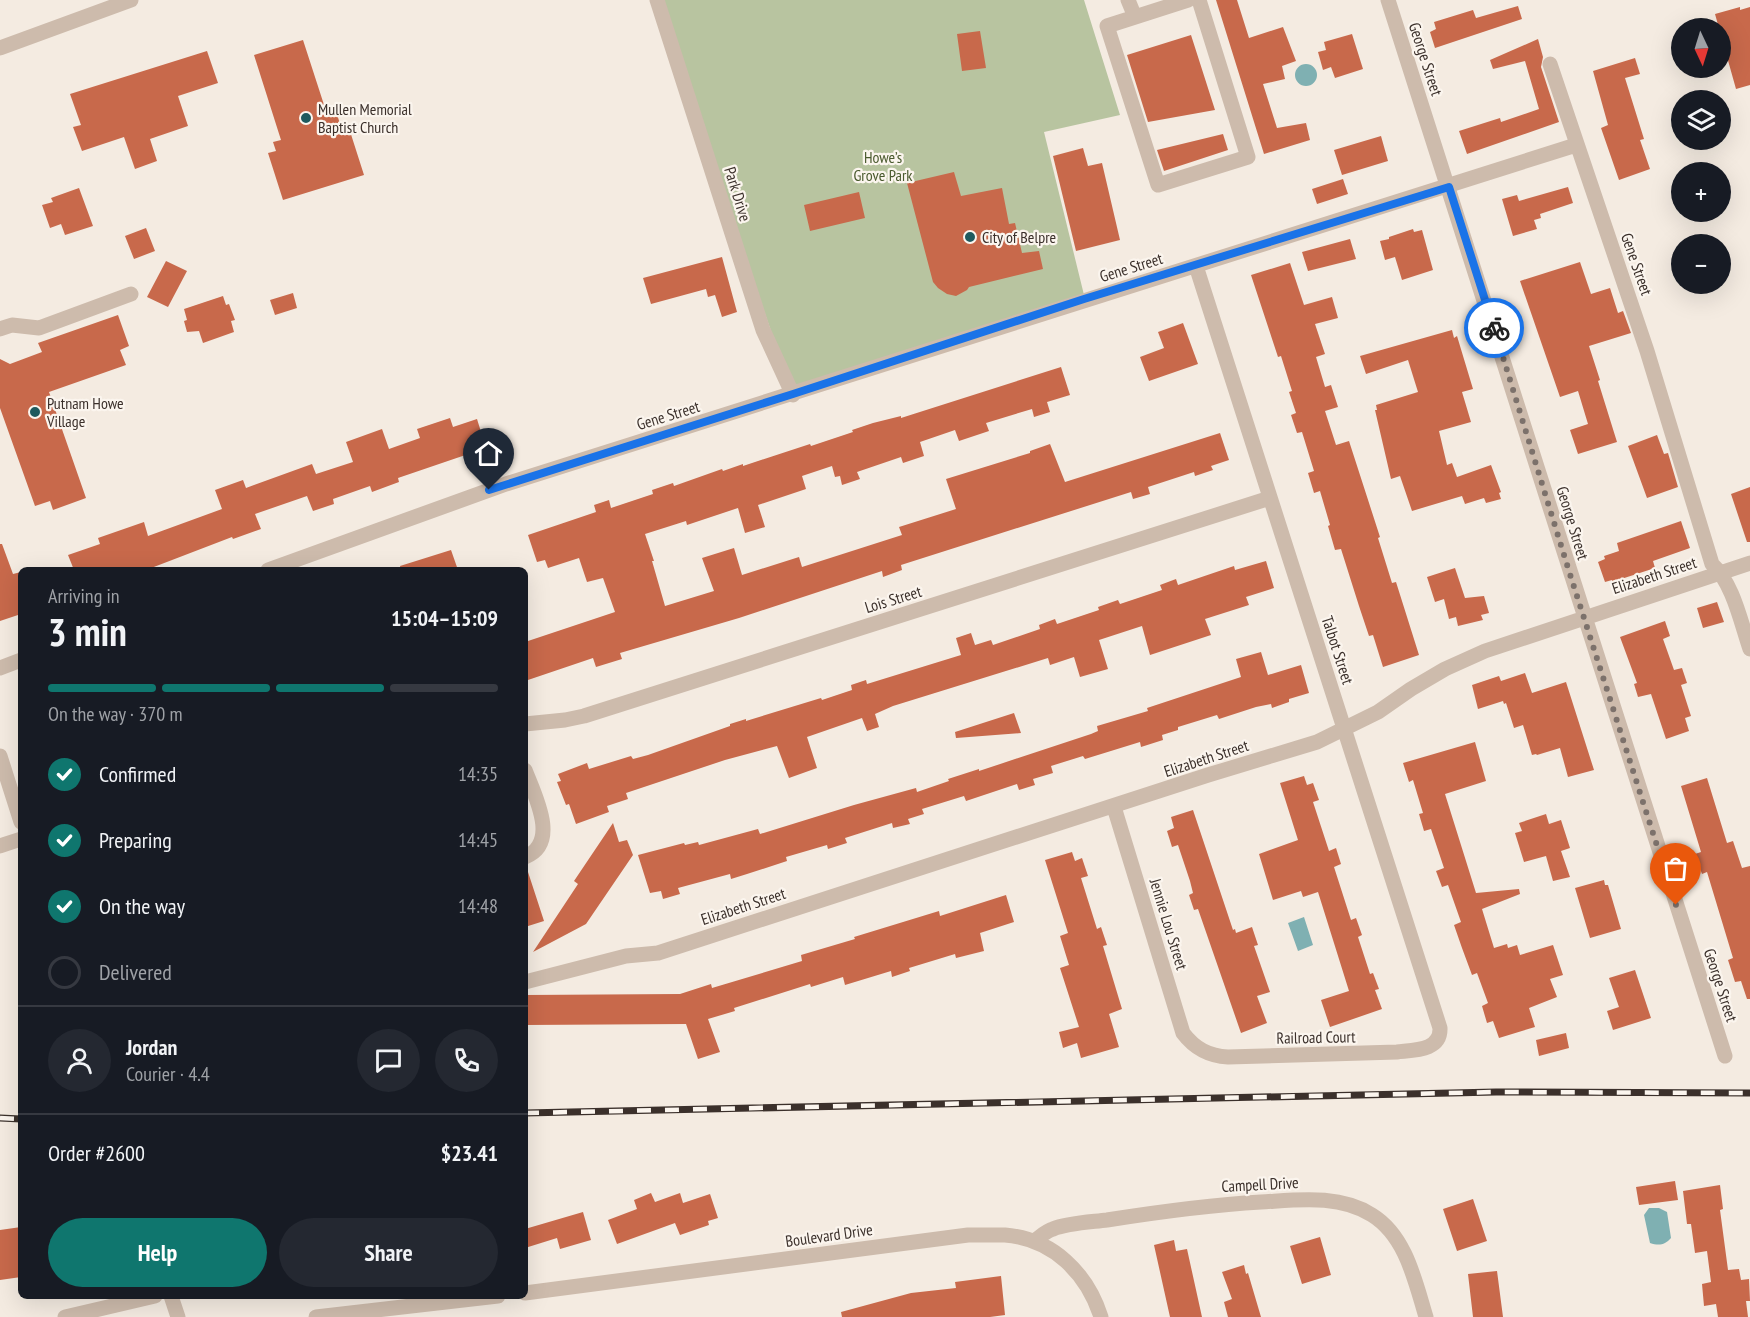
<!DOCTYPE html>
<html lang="en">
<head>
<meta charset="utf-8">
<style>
	:root { --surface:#171b24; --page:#242831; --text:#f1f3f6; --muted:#9ea1a6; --line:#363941; --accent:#0f766e }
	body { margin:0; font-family:"PT Sans Narrow",sans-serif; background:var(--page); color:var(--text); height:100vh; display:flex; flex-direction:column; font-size:22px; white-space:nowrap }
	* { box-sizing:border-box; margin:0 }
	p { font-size:20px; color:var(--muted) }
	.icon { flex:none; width:33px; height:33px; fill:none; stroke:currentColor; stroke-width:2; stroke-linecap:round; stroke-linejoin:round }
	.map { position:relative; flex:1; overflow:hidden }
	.side { position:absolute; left:18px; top:567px; width:510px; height:732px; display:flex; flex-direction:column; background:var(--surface); border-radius:9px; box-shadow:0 6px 24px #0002 }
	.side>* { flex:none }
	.needle { width:39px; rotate:176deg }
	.fabs { position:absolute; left:1671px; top:18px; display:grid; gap:12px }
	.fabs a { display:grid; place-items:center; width:60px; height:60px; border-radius:50%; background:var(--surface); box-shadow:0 6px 24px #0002; font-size:30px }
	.pin { position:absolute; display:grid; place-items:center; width:51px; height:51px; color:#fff; margin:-62px -26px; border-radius:50% 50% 50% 0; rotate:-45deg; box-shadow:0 0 6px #0007 }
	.pin .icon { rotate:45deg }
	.courier { position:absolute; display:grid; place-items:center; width:60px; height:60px; margin:-30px; border:4px solid #1a73e8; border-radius:50%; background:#fff; color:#222; box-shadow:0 2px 8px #0007 }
	.headline em { font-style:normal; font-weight:700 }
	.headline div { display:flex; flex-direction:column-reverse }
	.headline { display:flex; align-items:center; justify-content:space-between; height:102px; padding:0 30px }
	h1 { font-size:39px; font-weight:700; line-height:45px }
	.bar { display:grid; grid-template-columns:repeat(4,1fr); gap:9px 6px; align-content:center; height:72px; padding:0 30px }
	.bar i { height:8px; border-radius:4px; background:var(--line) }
	.bar .current { background:var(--accent) }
	.bar p { grid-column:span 4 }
	.line { display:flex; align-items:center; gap:15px; padding:0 30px; border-top:2px solid var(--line) }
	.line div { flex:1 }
	.round { display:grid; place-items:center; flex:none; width:63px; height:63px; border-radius:32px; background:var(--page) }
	ol { padding:0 30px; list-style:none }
	li { display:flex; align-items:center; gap:18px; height:66px }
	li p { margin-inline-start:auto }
	li .icon { padding:6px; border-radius:50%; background:var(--accent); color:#fff; stroke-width:4 }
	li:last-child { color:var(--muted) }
	li i { width:33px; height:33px; border:3px solid var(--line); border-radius:50% }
	.button { display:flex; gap:12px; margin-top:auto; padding:12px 30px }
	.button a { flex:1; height:69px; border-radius:36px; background:var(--accent); color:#fff; font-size:24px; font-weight:700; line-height:69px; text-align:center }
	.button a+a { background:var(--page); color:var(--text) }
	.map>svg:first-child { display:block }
</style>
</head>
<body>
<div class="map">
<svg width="1750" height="1317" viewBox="0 0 1750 1317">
	<rect width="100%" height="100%" fill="#f4ebe1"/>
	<path fill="#b8c4a0" d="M657 0H1084L1120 115 1044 132 1085 299 793 395Z"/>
	<path fill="#7fb0b2" d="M1295 75a11 11 0 1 1 22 0a11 11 0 1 1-22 0Z
		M1304 917 1313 945 1298 951 1288 923Z
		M1649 1208H1659L1667 1212 1671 1238C1665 1245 1659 1246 1650 1243L1644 1215Z"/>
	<path fill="#c8694b" d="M1216 0H1237L1249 38 1283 27 1296 61 1282 66 1285 79 1263 84 1277 128 1306 123 1310 140 1264 154Z
		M1518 6 1522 19 1435 48 1430 32 1436 29 1434 22 1473 10 1476 18Z
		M1740 7V10L1750 7V85L1736 89 1715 14Z
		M980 31 986 68 962 71 957 34Z
		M1352 34 1363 69 1335 78 1331 67 1323 70 1318 52 1326 50 1324 42Z
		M1191 35 1215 110 1148 122 1127 55Z
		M1538 39 1543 57 1541 67 1559 122 1467 154 1459 131 1500 118 1501 122 1539 109 1525 61 1493 69 1490 60Z
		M303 40 326 111 335 108 341 127 348 125 364 175 283 200 268 153 276 151 273 142 281 140 254 55Z
		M207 51 218 83 178 96 188 126 150 139 157 161 135 169 124 137 82 151 73 127 81 125 70 94Z
		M1635 58 1640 74 1625 78 1644 139 1640 140 1650 169 1619 180 1601 128 1608 125 1593 71Z
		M1223 134 1228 150 1164 171 1157 150Z
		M1381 136 1388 161 1342 175 1334 150Z
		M1083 148 1088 166 1102 163 1120 240 1076 251 1053 156Z
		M954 172 961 196 1002 188 1009 224 1015 223 1022 253 1039 251 1043 269 969 287 967 290 956 296 947 294 938 288 933 282 907 183Z
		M1343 179 1348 194 1317 204 1312 189Z
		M1568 187 1573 203 1540 214 1541 218 1534 220 1537 229 1513 236 1502 199 1517 195 1519 201Z
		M79 188 93 226 65 235 61 224 50 228 42 205 53 202 51 198Z
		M859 192 865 218 810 231 804 205Z
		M146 228 155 251 134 259 125 236Z
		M1413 229 1414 232 1422 230 1433 270 1402 280 1395 257 1385 260 1380 241 1389 239V237Z
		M1350 239 1356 259 1308 271 1302 252Z
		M722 257 737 312 722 317 715 295 708 297 706 289 651 304 643 278Z
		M166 261 187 271 168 307 147 297Z
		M1580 262 1591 294 1610 288 1618 313 1623 311 1631 333 1589 346 1600 380 1598 381 1617 442 1578 454 1570 430 1588 424 1578 391 1560 397 1520 281Z
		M1290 263 1304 305 1332 297 1338 318 1315 324 1325 354 1316 357 1325 387 1331 385 1338 407 1325 411 1336 445 1349 441 1380 537 1378 538 1392 583 1396 582 1419 655 1383 667 1373 635 1369 636 1359 606 1341 549 1335 550 1328 526 1330 525 1320 491 1314 493 1308 473 1314 471 1302 432 1297 433 1291 415 1296 413 1289 392 1292 391 1281 356 1278 357 1251 275Z
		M293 293 297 308 275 315 270 300Z
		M223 296 226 305 229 304 235 320 231 321 234 332 203 343 199 331 187 332 184 321 187 320 184 309Z
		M118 315 129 346 120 350 126 365 49 392 86 498 53 510 50 501 35 506 0 408V359L10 364 42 352 38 343Z
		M1183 323 1198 364 1149 381 1140 357 1164 348 1158 332Z
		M1452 330 1454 338 1457 336 1473 389 1462 392 1471 422 1439 431 1447 465 1452 463 1457 477 1491 465 1501 492 1499 493 1501 499 1486 503 1484 498 1465 504 1462 496 1412 511 1400 476 1391 479 1375 410H1377L1376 405 1418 392 1408 360 1366 374 1360 356Z
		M1061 367 1070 395 1047 402 1050 412 1034 417 1032 409 986 423 989 431 959 441 955 430 920 442 924 456 903 463 901 457 857 472 860 479 842 485 840 476 835 477 832 466 802 476 806 489 758 505 765 527 745 533 738 508 687 525 686 521 645 534 654 561H652L665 606 714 591 702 558 734 548 742 575 799 557 802 567 902 535 899 527 956 509 946 479 1030 453V451L1050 444 1065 482 1220 433 1229 460 1211 466 1213 470 1195 476 1194 472 1148 487 1150 494 1133 499 1131 492 901 565 902 570 883 577 882 571 739 618 620 653 622 659 596 667 593 658 525 681V642L615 612 603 578 587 582 579 558 548 568 545 560 537 562 528 535 596 512 594 505 609 500 611 508 653 494 652 490 673 483 674 486 722 469 723 471 743 464V466L810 444 811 446 853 432 852 430 873 423 901 416V418Z
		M450 418 453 427 477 419 486 448 398 478 399 482 372 492 370 486 333 499 334 504 313 511 307 496 255 514 261 529 233 539 232 537 146 570H74L68 555 100 544 98 538 144 522 148 536 222 509 215 490 243 480 246 488 312 464 316 474 353 462 346 442 382 429 389 449 420 438 417 429Z
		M1657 435 1664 454 1668 453 1678 487 1647 498 1628 446Z
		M1750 487V542H1747L1731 494Z
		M1681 521 1690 548 1653 561 1655 568 1612 582V580L1605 582 1598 562 1605 559 1604 556 1619 551 1617 543Z
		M0 544H2L13 574 21 572V614L0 621Z
		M451 550 458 570H401L400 566Z
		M1266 561 1274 588 1246 597 1249 605 1205 619 1211 635 1150 655 1142 626 1099 640 1108 669 1080 677 1074 657 1050 665 1048 658 893 706 875 714 879 727 867 731 862 718 807 737 817 768 789 778 777 746 725 760 626 793 628 799 607 806 609 812 576 824 569 804 566 805 557 782 561 781 558 774 587 763 589 769 631 756 633 759 648 755 730 726V724L746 719V721L821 698 822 700 852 690 851 685 866 680 867 684 961 655 956 638 971 633 975 645 991 640 993 645 1040 629 1039 625 1055 619 1057 624 1099 610 1098 607 1118 600 1120 604 1162 590 1160 585 1176 579 1178 585 1234 566 1235 570Z
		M1455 568 1465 598 1484 596 1489 613 1481 615 1483 620 1458 626 1456 617 1449 619 1444 599 1435 602 1427 577Z
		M1717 602 1724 622 1703 628 1697 608Z
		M1665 621 1670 636 1663 639 1674 670 1682 668 1687 683 1681 685 1691 716 1685 718 1689 731 1666 739 1651 694 1638 697 1634 684 1637 683 1620 637Z
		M1261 652 1268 675 1301 665 1309 693 1289 699V702L1272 708 1271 704 1256 707 1219 719 1217 715 1178 727V730L1162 735 1163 740 1141 747 1140 742 1085 759 1083 756 1051 766 1053 773 1033 779 1035 785 1019 790 1017 784 966 801 964 796 922 809 924 814 908 819 910 824 893 828 892 823 845 838 847 843 828 849 827 845 786 857 787 861 747 874 731 879 730 874 678 888 680 894 663 899 661 891 650 893 638 855 684 843 685 845 698 842 699 845 758 829 760 834 854 805 916 788 917 792 949 781 948 779 979 769V771L1091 734 1098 731 1097 726 1148 711 1147 708 1241 677 1236 659Z
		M1525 673 1532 693 1566 682 1594 770 1568 777 1560 748 1537 755 1536 754 1532 755 1523 725 1514 728 1506 703 1504 704 1503 701 1478 709 1472 685 1499 676 1501 681Z
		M1014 713 1021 733 956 738 955 732Z
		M1475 742 1486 781 1445 794 1476 893 1519 889 1520 894 1482 909 1494 948 1507 944 1508 948 1517 945 1520 955 1553 945 1563 975 1550 979 1557 997 1529 1008 1535 1027 1499 1038 1493 1021 1487 1023 1482 1006 1488 1003 1477 973 1472 975 1462 948 1454 925 1461 922 1448 885 1442 887 1436 871 1444 868 1431 829 1424 831 1419 814 1423 813 1413 780 1409 782 1403 763Z
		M1304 776 1307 785 1313 783 1319 800 1313 802 1329 851 1336 848 1341 864 1334 867 1351 920 1356 918 1362 935 1358 937 1370 974 1373 973 1379 989 1375 990 1382 1009 1330 1027 1321 1000 1349 991 1318 892 1303 897 1301 891 1273 900 1259 854 1298 840 1280 783Z
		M1707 778 1727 843 1733 841 1742 868 1750 866V999H1747L1741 981 1735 982 1728 960 1733 958 1707 872 1702 874 1695 854 1701 852 1681 786Z
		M1193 810 1233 930 1235 929 1236 933 1252 927 1258 945 1254 946 1270 992 1257 996 1267 1023 1241 1033 1198 909 1194 910 1189 895 1193 893 1190 881 1178 845 1172 847 1167 831 1174 828 1171 817Z
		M1546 814 1549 824 1561 820 1570 848 1561 851 1570 877 1553 881 1546 856 1524 862 1515 833 1522 831 1519 823Z
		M613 823 619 842 627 840 633 855 586 924 533 952 578 884 574 881Z
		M1072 852 1075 861 1082 858 1088 876 1081 878 1097 929 1101 927 1107 945 1103 946 1122 1009 1109 1014 1119 1047 1081 1058 1077 1043 1063 1048 1059 1032 1079 1027 1060 968 1069 965 1060 936 1068 933 1045 860Z
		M525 872H528L544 921 525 927Z
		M1604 880 1605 885H1608L1621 929 1590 938 1575 888Z
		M1006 895 1014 922 980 933 984 951 956 958 955 954 909 968 910 971 892 977 891 971 845 985 843 977 811 987 810 984 734 1008 735 1011 708 1019 720 1052 698 1059 686 1024 525 1025V995L680 994 711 984 712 988 802 961 801 955 855 939 854 937 939 911 940 916Z
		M1635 970 1651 1018 1613 1030 1607 1011 1619 1007 1609 978Z
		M1566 1033 1569 1048 1539 1056 1536 1040Z
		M1675 1181 1678 1200 1639 1205 1636 1187Z
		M1720 1185 1723 1209 1720 1210 1728 1270 1739 1269 1741 1280 1749 1279 1750 1301H1746L1748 1317H1718L1716 1304 1704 1306 1702 1284 1711 1282 1707 1251 1695 1253 1691 1224H1687L1683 1191Z
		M651 1193 655 1202 680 1193 683 1203 710 1194 718 1218 708 1221 709 1225 680 1235 675 1223 617 1244 608 1220 637 1209 634 1200Z
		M1473 1199 1487 1241 1457 1251 1443 1209Z
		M583 1212 591 1240 560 1249 557 1238 525 1248V1229Z
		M21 1227V1277L0 1280V1230Z
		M1320 1237 1331 1275 1302 1284 1290 1246Z
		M1174 1240 1176 1251 1187 1249 1202 1317H1170L1154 1245Z
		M1244 1265 1246 1274 1248 1273 1261 1317H1228L1224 1302 1232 1299 1222 1272Z
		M1497 1271 1503 1317H1473L1468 1274Z
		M1001 1276 1005 1315 990 1317H842L841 1312 911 1293 956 1288 955 1282Z"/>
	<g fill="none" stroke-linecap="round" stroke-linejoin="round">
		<path stroke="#cdbbac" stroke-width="15" d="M657 0 763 330 793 395
			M1128 0 1135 17
			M1188 0 1107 26 1158 185 1248 157 1199 0
			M1388 0C1503 351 1610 705 1725 1056
			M0 48 131 0
			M1550 64 1647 351 1712 564C1733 583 1741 623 1750 649
			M0 329 12 325 39 328 131 294
			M268 570 506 484 1576 145
			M0 668 21 660
			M525 724 565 720 584 716 1270 498
			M0 756 21 822
			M525 770C535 796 560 843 525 857
			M1114 807 1183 1033C1195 1049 1209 1056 1228 1057L1397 1052C1414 1050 1441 1051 1440 1028L1196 266
			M0 846 21 839
			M525 982 626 956 658 953 1208 775 1317 742 1378 712 1411 689 1445 669 1485 651 1750 563
			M1034 1241C1040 1237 1046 1231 1053 1229 1067 1223 1091 1222 1107 1220 1158 1212 1209 1205 1261 1202 1297 1200 1339 1194 1372 1215 1406 1236 1415 1281 1426 1317
			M525 1293 968 1235C980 1235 993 1235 1005 1235 1053 1239 1087 1273 1101 1317
			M171 1296 178 1317
			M65 1317 155 1296
			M316 1317 498 1296"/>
		<defs>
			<path id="rail" d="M525 1113 1496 1092 1750 1093
				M0 1118 21 1119"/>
		</defs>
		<use href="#rail" stroke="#3b302b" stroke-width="7"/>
		<use href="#rail" stroke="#fbf5ee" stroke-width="4.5" stroke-dasharray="14" stroke-linecap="butt"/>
	</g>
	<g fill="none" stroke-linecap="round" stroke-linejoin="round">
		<path stroke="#7c716b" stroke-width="6" stroke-dasharray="0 10.8" d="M1494 328 1568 568 1676 905"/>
		<path stroke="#1a73e8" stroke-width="8" d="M489 490 793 394 1084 299 1449 187 1494 328"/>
	</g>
	<g fill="#1f5a5e" stroke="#fbf5ee" stroke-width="2">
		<circle cx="306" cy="118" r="6"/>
		<circle cx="970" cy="237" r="6"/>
		<circle cx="35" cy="412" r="6"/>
	</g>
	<g text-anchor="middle" stroke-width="4.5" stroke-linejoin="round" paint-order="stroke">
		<g font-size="16" fill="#3b302b" stroke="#fbf5ee">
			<text transform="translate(1426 59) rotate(72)" y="6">George Street</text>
			<text transform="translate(738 194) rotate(73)" y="6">Park Drive</text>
			<text transform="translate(1637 264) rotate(71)" y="6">Gene Street</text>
			<text transform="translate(1131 267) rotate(-17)" y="6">Gene Street</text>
			<text transform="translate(668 415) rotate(-17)" y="6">Gene Street</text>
			<text transform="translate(1573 523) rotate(73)" y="6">George Street</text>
			<text transform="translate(1654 575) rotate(-18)" y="6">Elizabeth Street</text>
			<text transform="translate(893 599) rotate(-17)" y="6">Lois Street</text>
			<text transform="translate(1338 650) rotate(72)" y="6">Talbot Street</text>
			<text transform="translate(1206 758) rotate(-18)" y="6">Elizabeth Street</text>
			<text transform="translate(743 906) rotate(-18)" y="6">Elizabeth Street</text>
			<text transform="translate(1169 924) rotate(73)" y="6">Jennie Lou Street</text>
			<text transform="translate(1721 985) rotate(72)" y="6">George Street</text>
			<text transform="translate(1316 1037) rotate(-1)" y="6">Railroad Court</text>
			<text transform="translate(1260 1184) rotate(-3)" y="6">Campell Drive</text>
			<text transform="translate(829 1235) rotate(-8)" y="6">Boulevard Drive</text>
		</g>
		<g font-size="16" fill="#3b302b" stroke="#fbf5ee" text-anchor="start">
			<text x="318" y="115">Mullen Memorial<tspan x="318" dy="18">Baptist Church</tspan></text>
			<text x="982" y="243">City of Belpre</text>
			<text x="47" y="409">Putnam Howe<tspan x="47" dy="18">Village</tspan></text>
		</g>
		<g font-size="16" fill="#4a5a2e" stroke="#fbf5ee">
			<text x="883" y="163">Howe’s<tspan x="883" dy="18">Grove Park</tspan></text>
		</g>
	</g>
</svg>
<div class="fabs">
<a><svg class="needle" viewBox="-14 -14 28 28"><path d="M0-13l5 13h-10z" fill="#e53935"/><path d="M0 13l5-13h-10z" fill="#9ea1a6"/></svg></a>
<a><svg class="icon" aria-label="layers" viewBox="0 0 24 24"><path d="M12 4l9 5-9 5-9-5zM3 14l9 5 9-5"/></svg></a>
<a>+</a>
<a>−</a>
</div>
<div class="pin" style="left:1676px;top:905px;background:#ea580c"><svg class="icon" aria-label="bag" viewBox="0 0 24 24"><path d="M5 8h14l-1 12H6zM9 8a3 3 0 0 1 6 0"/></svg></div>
<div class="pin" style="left:489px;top:490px;background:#1f2937"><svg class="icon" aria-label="home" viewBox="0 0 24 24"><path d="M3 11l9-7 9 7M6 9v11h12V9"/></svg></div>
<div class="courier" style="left:1494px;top:328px"><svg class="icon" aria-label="bike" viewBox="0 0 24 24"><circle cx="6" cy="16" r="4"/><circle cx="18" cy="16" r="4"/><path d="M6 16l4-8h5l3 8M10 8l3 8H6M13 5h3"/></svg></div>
<section class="side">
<div class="headline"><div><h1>3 min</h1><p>Arriving in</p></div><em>15:04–15:09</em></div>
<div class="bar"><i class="current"></i><i class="current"></i><i class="current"></i><i></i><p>On the way · 370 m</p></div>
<ol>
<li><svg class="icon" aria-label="check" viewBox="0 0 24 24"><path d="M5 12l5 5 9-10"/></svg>Confirmed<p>14:35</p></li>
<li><svg class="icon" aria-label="check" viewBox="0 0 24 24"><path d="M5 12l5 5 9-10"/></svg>Preparing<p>14:45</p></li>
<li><svg class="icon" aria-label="check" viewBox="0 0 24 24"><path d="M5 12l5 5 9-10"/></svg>On the way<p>14:48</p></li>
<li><i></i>Delivered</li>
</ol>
<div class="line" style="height:108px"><a class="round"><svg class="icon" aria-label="person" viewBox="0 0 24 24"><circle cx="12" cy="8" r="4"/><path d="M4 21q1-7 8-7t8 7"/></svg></a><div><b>Jordan</b><p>Courier · 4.4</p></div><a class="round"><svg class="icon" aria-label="chat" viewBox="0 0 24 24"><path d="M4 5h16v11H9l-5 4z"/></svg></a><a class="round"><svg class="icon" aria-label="phone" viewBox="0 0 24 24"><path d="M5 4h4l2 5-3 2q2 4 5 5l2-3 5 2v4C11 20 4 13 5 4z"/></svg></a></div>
<div class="line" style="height:78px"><div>Order #2600</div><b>$23.41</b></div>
<div class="button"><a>Help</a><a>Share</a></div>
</section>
</div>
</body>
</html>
